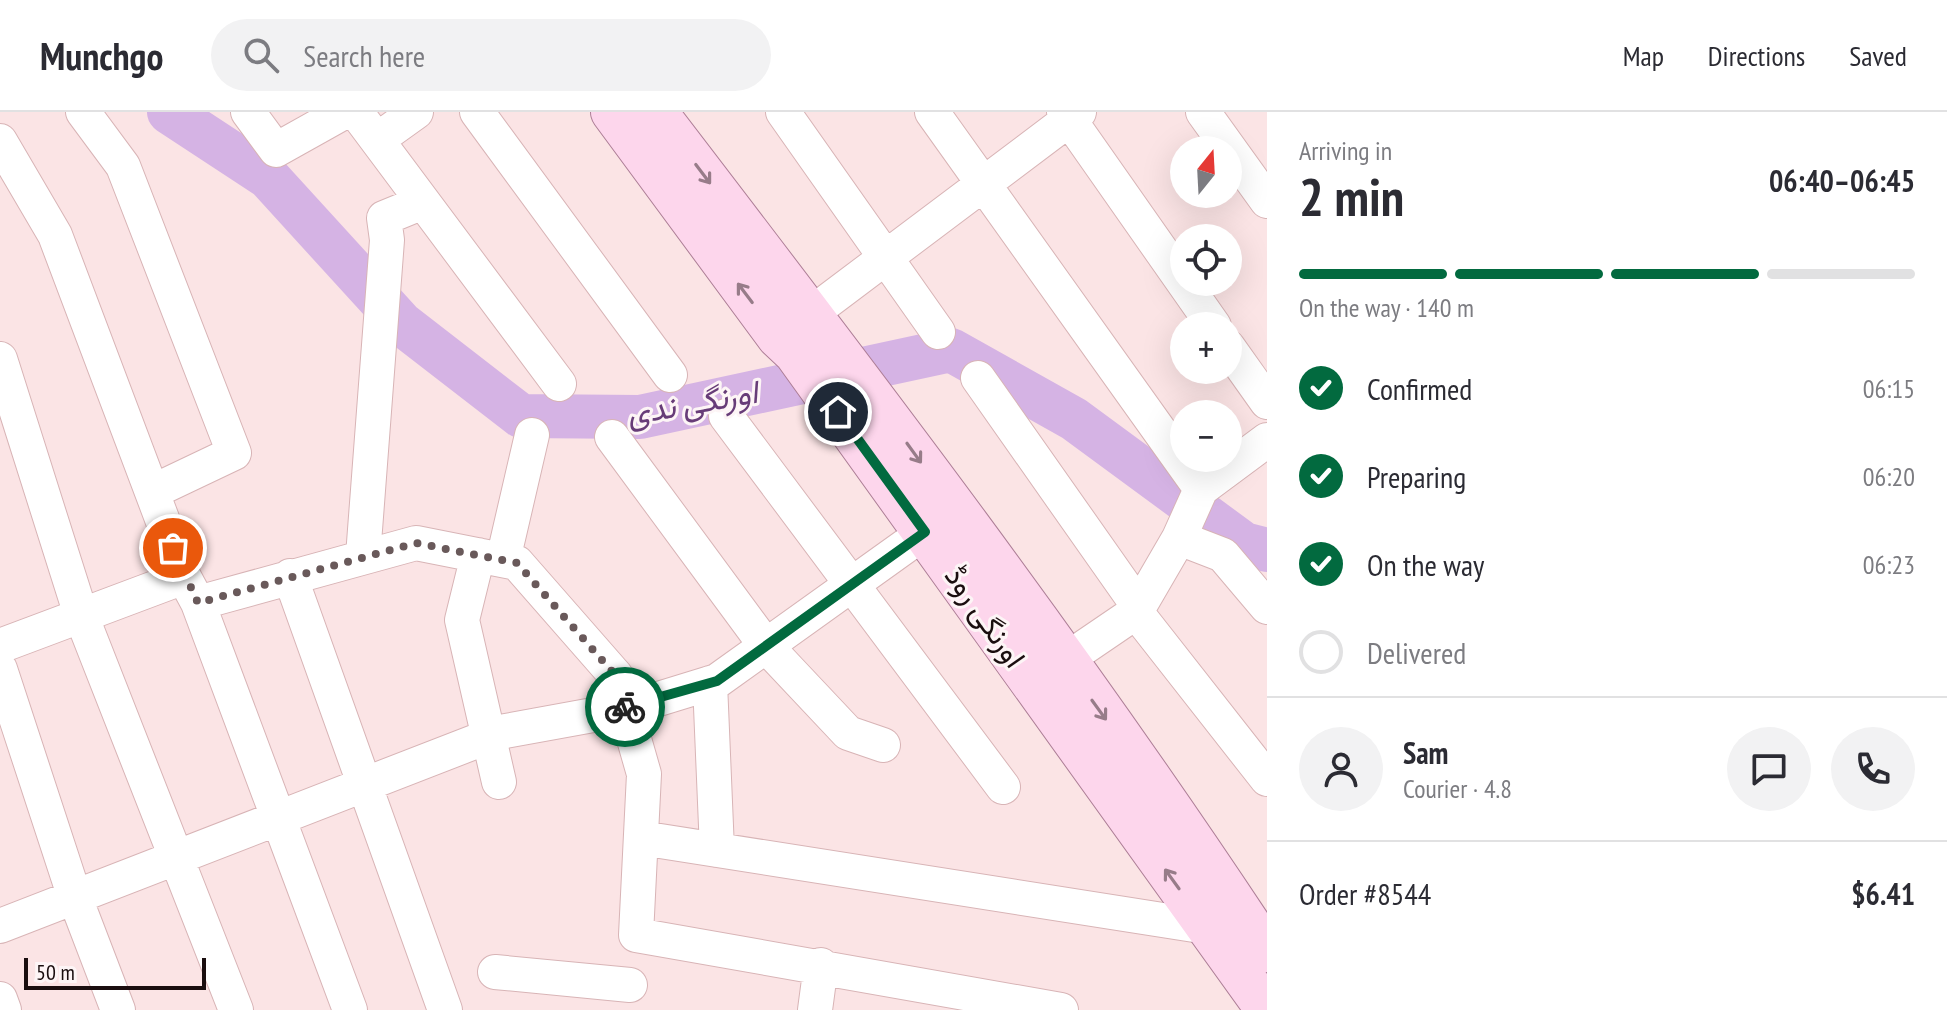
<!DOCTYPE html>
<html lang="en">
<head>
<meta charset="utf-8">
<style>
	:root { --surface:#fff; --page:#f2f2f3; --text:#2b2b33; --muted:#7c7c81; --line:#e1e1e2; --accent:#026a3f }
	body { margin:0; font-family:"PT Sans Narrow",Vazirmatn,sans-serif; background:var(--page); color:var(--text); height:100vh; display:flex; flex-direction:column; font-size:30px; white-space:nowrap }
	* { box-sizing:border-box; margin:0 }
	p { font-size:26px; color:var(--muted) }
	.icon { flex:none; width:44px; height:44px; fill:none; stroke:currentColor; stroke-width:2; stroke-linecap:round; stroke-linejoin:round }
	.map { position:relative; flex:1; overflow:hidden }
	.side { display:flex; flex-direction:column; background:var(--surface); width:680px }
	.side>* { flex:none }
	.needle { width:52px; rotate:18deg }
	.tools { position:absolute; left:1170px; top:24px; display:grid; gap:16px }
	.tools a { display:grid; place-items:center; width:72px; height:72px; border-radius:50%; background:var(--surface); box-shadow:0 8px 32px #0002; font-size:40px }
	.scale { position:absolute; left:24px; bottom:20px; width:182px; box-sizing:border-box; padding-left:8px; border:4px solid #1a0e0f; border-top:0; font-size:22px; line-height:28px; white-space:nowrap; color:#1a0e0f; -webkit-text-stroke:6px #fdf5f6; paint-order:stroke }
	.pin { position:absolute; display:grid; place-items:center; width:68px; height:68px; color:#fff; margin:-34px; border:4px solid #fff; border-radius:50%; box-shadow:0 2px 8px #0007 }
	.courier { position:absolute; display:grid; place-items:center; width:80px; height:80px; margin:-40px; border:6px solid #026a3f; border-radius:50%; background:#fff; color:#222; box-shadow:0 2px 10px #0007 }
	.headline em { font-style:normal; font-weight:700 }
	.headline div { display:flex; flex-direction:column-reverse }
	.headline { display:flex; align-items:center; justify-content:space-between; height:136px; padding:0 32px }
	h1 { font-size:52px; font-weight:700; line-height:60px }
	.bar { display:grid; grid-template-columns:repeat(4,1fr); gap:12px 8px; align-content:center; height:96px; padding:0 32px }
	.bar i { height:10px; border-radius:6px; background:var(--line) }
	.bar .selected { background:var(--accent) }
	.bar p { grid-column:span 4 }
	.line { display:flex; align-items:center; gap:20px; padding:0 32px; border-top:2px solid var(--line) }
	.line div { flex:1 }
	.round { display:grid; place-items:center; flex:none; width:84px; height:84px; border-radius:42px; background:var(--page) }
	ol { padding:0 32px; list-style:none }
	li { display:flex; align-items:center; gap:24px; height:88px }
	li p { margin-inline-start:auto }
	li .icon { padding:8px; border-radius:50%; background:var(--accent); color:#fff; stroke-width:4 }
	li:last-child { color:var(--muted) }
	li i { width:44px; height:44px; border:4px solid var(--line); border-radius:50% }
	header { display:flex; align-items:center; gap:48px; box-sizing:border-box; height:112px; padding:0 40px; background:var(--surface); border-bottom:2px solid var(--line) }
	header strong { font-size:38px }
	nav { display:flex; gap:44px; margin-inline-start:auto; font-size:28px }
	.search { width:560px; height:72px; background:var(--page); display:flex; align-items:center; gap:20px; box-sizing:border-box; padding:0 28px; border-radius:44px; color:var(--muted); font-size:30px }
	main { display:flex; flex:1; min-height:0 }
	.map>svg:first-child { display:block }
</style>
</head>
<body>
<header>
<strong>Munchgo</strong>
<div class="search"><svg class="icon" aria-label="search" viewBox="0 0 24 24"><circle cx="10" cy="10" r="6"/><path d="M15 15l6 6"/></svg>Search here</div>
<nav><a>Map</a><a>Directions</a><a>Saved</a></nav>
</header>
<main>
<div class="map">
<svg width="1267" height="898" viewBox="0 0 1267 898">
	<rect width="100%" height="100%" fill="#fbe4e5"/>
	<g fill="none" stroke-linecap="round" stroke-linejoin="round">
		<path stroke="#d5b3e4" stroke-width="44" d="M169 0 268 65 402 212 521 304 640 305 951 238 1074 307 1244 432 1267 438"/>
		<defs>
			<path id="minor" d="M83 0 123 54 234 341 152 380
				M248 0 276 38 344 0
				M356 0 559 272
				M477 0 670 263
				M783 0 938 220
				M932 0 1201 377
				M1064 0 1214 214
				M1203 0 1267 89
				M377 28 416 0
				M0 29 55 123 184 465
				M792 216 1079 0
				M1228 235 1267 290
				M0 247 81 503 236 898
				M978 266 1139 495
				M726 304 1003 675
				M612 325 766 534 848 621 883 633
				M1179 426 1223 443 1267 495
				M478 443 462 508 499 670
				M363 444 387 128 384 106 423 90
				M503 448 532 323
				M290 464 445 898
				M198 491 350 898
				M1136 500 1267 667
				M0 534 184 465 198 491 416 431 517 451 616 564 644 662 636 823 1061 898
				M1064 549 1136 500 1179 426 1201 377 1267 328
				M0 557 74 783 118 898
				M710 571 717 738
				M641 726 1207 815
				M0 814 500 620 626 597 717 569 925 420
				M495 860 630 873
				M0 887 4 898
				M815 898 821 853"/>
			<path id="major" d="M612 0 778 225 795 241 1267 898
				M656 0C866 274 1077 550 1267 839"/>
		</defs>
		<use href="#minor" stroke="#d8b4b6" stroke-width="36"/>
		<use href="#major" stroke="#ad7e96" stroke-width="44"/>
		<use href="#minor" stroke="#fff" stroke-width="34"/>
		<use href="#major" stroke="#fdd6ec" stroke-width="42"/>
	</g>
	<defs><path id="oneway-shaft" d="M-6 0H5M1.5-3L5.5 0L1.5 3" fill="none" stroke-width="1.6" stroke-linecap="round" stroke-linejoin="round" transform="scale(2)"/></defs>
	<g stroke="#977c89">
		<use href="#oneway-shaft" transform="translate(703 62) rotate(53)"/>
		<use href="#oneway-shaft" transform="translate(745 181) rotate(-127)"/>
		<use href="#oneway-shaft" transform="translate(914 341) rotate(54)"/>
		<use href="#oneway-shaft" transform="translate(1099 598) rotate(54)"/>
		<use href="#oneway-shaft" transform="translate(1172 767) rotate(-126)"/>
	</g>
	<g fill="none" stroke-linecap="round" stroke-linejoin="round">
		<path stroke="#69595a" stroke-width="8" stroke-dasharray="0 14.4" d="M173 436 198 491 416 431 517 451 616 564 625 595"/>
		<path stroke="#026a3f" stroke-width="10" d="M625 595 717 569 925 420 838 300"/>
	</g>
	<g text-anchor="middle" stroke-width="6" stroke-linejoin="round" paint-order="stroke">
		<g font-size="30" fill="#1a0e0f" stroke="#fdf5f6">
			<text transform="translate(985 505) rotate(55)" y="10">اورنگی روڈ</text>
		</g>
		<g font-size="32" font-style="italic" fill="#673c78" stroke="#fdf5f6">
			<text transform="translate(692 291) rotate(-10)" y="11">اورنگی ندی</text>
		</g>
	</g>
</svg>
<div class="tools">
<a><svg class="needle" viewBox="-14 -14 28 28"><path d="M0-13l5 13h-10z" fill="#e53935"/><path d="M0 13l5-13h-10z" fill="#7c7c81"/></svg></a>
<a><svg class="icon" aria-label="locate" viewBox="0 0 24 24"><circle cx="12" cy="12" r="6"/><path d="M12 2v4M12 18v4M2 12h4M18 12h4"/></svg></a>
<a>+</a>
<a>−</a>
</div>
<div class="scale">50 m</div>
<div class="pin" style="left:173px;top:436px;background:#ea580c"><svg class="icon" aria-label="bag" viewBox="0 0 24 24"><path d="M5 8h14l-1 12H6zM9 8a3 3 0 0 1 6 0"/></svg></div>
<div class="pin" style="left:838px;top:300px;background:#1f2937"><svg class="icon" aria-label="home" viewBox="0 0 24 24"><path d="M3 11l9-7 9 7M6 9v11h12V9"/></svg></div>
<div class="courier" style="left:625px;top:595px"><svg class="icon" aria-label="bike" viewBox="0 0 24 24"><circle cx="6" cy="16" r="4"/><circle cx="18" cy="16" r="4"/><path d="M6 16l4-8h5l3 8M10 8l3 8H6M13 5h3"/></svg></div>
</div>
<section class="side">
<div class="headline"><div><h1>2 min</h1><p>Arriving in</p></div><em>06:40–06:45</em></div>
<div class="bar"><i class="selected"></i><i class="selected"></i><i class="selected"></i><i></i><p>On the way · 140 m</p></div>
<ol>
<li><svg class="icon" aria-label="check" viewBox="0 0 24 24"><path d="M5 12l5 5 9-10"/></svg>Confirmed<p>06:15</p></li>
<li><svg class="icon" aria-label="check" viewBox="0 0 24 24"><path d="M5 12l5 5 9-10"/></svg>Preparing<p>06:20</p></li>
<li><svg class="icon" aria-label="check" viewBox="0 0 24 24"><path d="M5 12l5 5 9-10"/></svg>On the way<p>06:23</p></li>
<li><i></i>Delivered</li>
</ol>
<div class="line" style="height:144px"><a class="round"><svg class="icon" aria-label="person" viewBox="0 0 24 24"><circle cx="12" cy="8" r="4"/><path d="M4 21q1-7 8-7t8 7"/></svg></a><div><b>Sam</b><p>Courier · 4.8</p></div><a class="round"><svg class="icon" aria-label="chat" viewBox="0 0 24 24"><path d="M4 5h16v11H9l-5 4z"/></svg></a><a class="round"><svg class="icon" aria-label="phone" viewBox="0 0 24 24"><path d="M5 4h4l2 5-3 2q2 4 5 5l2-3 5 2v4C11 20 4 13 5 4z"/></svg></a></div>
<div class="line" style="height:104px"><div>Order #8544</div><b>$6.41</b></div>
</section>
</main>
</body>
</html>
